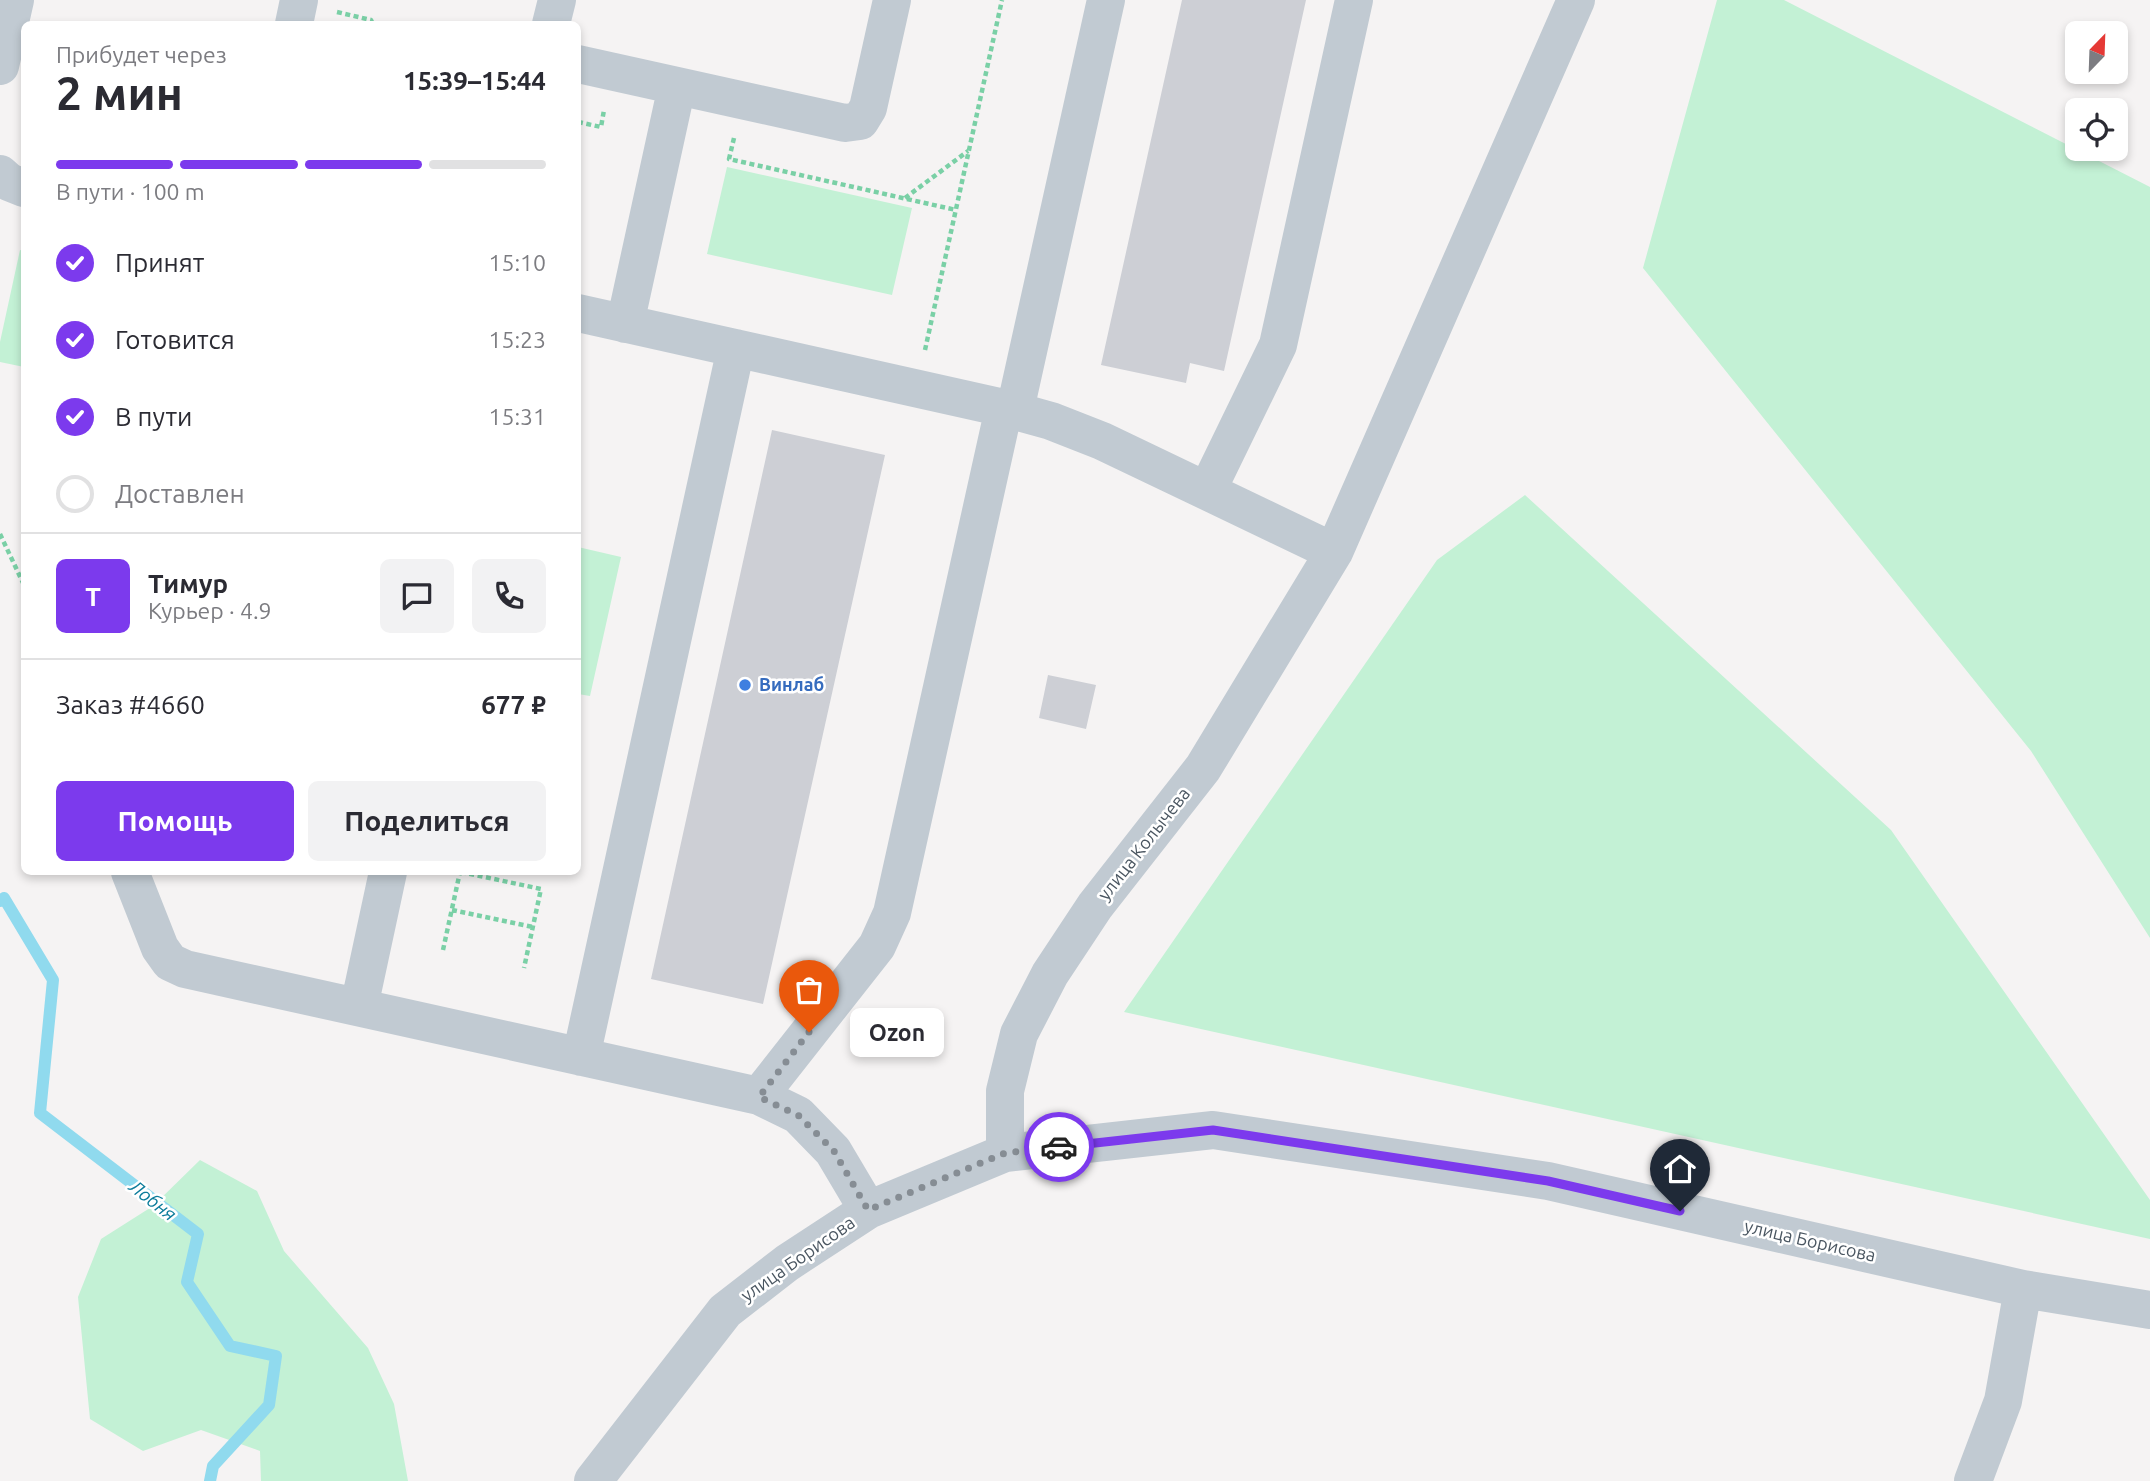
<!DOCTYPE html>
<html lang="ru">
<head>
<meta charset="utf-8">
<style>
	:root { --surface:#fff; --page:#f2f2f3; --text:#2b2b33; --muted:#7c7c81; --line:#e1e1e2; --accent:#7c3aed }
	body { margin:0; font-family:Ubuntu,sans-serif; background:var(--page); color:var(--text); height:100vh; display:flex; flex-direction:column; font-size:26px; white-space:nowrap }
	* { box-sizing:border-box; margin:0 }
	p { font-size:23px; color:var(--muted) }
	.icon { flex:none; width:38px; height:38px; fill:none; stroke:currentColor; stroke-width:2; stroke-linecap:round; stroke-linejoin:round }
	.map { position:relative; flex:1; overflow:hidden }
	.sheet { position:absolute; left:21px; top:21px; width:560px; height:854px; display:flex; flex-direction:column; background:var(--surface); border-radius:10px; box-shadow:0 4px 10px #0003 }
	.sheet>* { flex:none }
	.needle { width:46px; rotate:23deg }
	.buttons { position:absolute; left:2065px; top:21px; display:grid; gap:14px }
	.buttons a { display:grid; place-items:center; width:63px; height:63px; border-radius:10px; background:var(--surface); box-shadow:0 4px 10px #0003; font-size:35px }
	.pin { position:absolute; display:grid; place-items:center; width:60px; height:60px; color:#fff; margin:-72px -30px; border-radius:50% 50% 50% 0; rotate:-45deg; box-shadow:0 0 7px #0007 }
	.pin .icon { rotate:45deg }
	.courier { position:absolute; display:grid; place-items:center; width:70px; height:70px; margin:-35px; border:5px solid #7c3aed; border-radius:50%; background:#fff; color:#222; box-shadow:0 2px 9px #0007 }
	.bubble { position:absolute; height:49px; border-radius:10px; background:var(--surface); box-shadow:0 4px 10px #0003; font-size:23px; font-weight:700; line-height:49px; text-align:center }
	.headline em { font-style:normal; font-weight:700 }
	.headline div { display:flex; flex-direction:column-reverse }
	.headline { display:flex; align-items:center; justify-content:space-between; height:119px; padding:0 35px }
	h1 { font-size:46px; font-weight:700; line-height:52px }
	.bar { display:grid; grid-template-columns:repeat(4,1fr); gap:10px 7px; align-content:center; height:84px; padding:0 35px }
	.bar i { height:9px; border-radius:5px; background:var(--line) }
	.bar .on { background:var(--accent) }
	.bar p { grid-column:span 4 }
	.line { display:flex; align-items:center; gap:18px; padding:0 35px; border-top:2px solid var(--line) }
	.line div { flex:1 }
	.round { display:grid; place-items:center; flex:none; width:74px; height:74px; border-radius:10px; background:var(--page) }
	ol { padding:0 35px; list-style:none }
	li { display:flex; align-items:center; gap:21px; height:77px }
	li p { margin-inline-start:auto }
	li .icon { padding:7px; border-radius:50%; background:var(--accent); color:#fff; stroke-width:4 }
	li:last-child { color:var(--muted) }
	li i { width:38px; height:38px; border:4px solid var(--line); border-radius:50% }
	.action { display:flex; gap:14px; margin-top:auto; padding:14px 35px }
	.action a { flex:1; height:80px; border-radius:10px; background:var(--accent); color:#fff; font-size:28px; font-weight:700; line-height:80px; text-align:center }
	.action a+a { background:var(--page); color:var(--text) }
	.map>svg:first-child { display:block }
</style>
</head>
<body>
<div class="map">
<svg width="2150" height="1481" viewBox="0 0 2150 1481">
	<rect width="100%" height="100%" fill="#f5f3f3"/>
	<path fill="#c3f1d5" d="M1717 0H1784L2150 187V938L2031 751 1643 268Z
		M727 167 912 208 892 295 707 254Z
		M20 250 24 251V367L0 362V342Z
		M1525 495 1891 830 2150 1200V1239L1124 1012 1437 560Z
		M578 547 621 557 590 696 578 694Z
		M200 1160 257 1191 284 1251 368 1348 394 1404 408 1481H261L260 1451 201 1430 143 1451 90 1419 78 1297 101 1239 153 1206Z"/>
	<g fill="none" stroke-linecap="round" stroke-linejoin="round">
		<path stroke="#90daee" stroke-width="12" d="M0 901 4 898 53 980 40 1113 198 1234 187 1282 230 1346 276 1356 269 1405 213 1466 210 1481"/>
	</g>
	<path fill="#cdcfd5" d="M1182 0H1306L1224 371 1190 363 1186 383 1101 365Z
		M772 430 885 455 763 1004 651 979Z
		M1048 675 1096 685 1086 729 1039 718Z"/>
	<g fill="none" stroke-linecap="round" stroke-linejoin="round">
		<path stroke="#7ad0a6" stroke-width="4.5" stroke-dasharray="5 3.5" stroke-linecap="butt" d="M337 12 371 20 373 24
			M578 122 601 127 604 110
			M734 138 729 159 956 210
			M905 198 968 151
			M925 350 1002 0
			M0 534 24 585
			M461 872 541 889 524 968
			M452 910 533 927
			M443 950 460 872"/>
		<path stroke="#c1cad2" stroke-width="38" d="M294 24 299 0
			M551 24 557 0
			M578 64 845 123 860 121 868 108 892 0
			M0 66 15 0
			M0 174 9 182 24 188
			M578 313 1004 408 1051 421 1102 441 1334 552
			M625 324 677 86
			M1015 410 1106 0
			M1207 491 1278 345 1354 0
			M130 872 160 948 170 962 185 969 759 1096 798 1115 833 1151 868 1210
			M359 1007 388 872
			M581 1057 736 348
			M759 1096 877 946 892 913 1004 408
			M1005 1153V1091L1019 1034 1050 974 1095 906 1203 768 1334 552 1576 0
			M593 1481 725 1311 787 1263 868 1210 1005 1153 1213 1130 1548 1181 2023 1289 2150 1310
			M1973 1481 2003 1401 2023 1289"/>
	</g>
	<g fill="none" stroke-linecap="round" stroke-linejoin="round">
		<path stroke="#868d94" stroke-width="7" stroke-dasharray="0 12.6" d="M809 1032 759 1097 798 1115 834 1151 868 1210 1005 1153 1059 1147"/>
		<path stroke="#7c3aed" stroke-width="9" d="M1059 1147 1213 1130 1548 1181 1680 1211"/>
	</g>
	<circle fill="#3f7fe0" stroke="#fff" stroke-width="2.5" cx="745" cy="685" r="7"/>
	<g text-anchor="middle" stroke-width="5" stroke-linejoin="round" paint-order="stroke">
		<g font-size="18" font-weight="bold" fill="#366cbe" stroke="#fff" text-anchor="start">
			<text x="759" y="691">Винлаб</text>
		</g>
		<g font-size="18" fill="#4a5661" stroke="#fff">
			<text transform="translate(1144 844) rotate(-52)" y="6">улица Колычева</text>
			<text transform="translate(1810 1241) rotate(13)" y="6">улица Борисова</text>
			<text transform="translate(798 1259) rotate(-35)" y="6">улица Борисова</text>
		</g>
		<g font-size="19" font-style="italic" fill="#0c7c9b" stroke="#fff">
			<text transform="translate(153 1200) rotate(38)" y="7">Лобня</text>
		</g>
	</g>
</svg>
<div class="buttons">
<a><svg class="needle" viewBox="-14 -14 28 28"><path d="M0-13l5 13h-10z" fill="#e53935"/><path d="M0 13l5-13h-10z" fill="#7c7c81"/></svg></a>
<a><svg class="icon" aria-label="locate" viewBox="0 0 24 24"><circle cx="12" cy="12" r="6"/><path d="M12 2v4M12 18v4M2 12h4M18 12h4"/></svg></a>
</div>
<div class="pin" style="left:809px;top:1032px;background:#ea580c"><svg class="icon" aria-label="bag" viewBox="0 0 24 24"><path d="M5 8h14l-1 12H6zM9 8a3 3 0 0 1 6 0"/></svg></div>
<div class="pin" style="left:1680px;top:1211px;background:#1f2937"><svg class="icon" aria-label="home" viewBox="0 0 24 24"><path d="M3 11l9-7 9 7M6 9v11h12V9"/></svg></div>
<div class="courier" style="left:1059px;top:1147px"><svg class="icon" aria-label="car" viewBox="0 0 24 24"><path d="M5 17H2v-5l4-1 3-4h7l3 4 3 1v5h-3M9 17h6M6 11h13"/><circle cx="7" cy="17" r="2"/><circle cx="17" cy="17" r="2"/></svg></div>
<div class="bubble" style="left:850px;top:1008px;width:94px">Ozon</div>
<section class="sheet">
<div class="headline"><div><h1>2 мин</h1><p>Прибудет через</p></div><em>15:39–15:44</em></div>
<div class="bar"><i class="on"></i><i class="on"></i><i class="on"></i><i></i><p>В пути · 100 m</p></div>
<ol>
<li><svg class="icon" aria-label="check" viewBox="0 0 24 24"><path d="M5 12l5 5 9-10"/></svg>Принят<p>15:10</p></li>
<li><svg class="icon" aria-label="check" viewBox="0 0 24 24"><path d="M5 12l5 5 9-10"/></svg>Готовится<p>15:23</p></li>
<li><svg class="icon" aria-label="check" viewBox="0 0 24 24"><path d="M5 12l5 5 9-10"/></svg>В пути<p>15:31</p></li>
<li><i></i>Доставлен</li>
</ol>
<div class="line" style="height:126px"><b class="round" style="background:var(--accent);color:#fff">Т</b><div><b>Тимур</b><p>Курьер · 4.9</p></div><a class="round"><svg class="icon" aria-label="chat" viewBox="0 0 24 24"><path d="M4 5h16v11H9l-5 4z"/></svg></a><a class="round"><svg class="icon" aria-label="phone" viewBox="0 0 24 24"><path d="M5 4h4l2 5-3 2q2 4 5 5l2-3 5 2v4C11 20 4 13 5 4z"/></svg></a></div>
<div class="line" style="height:91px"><div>Заказ #4660</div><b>677 ₽</b></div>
<div class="action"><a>Помощь</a><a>Поделиться</a></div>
</section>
</div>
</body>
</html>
